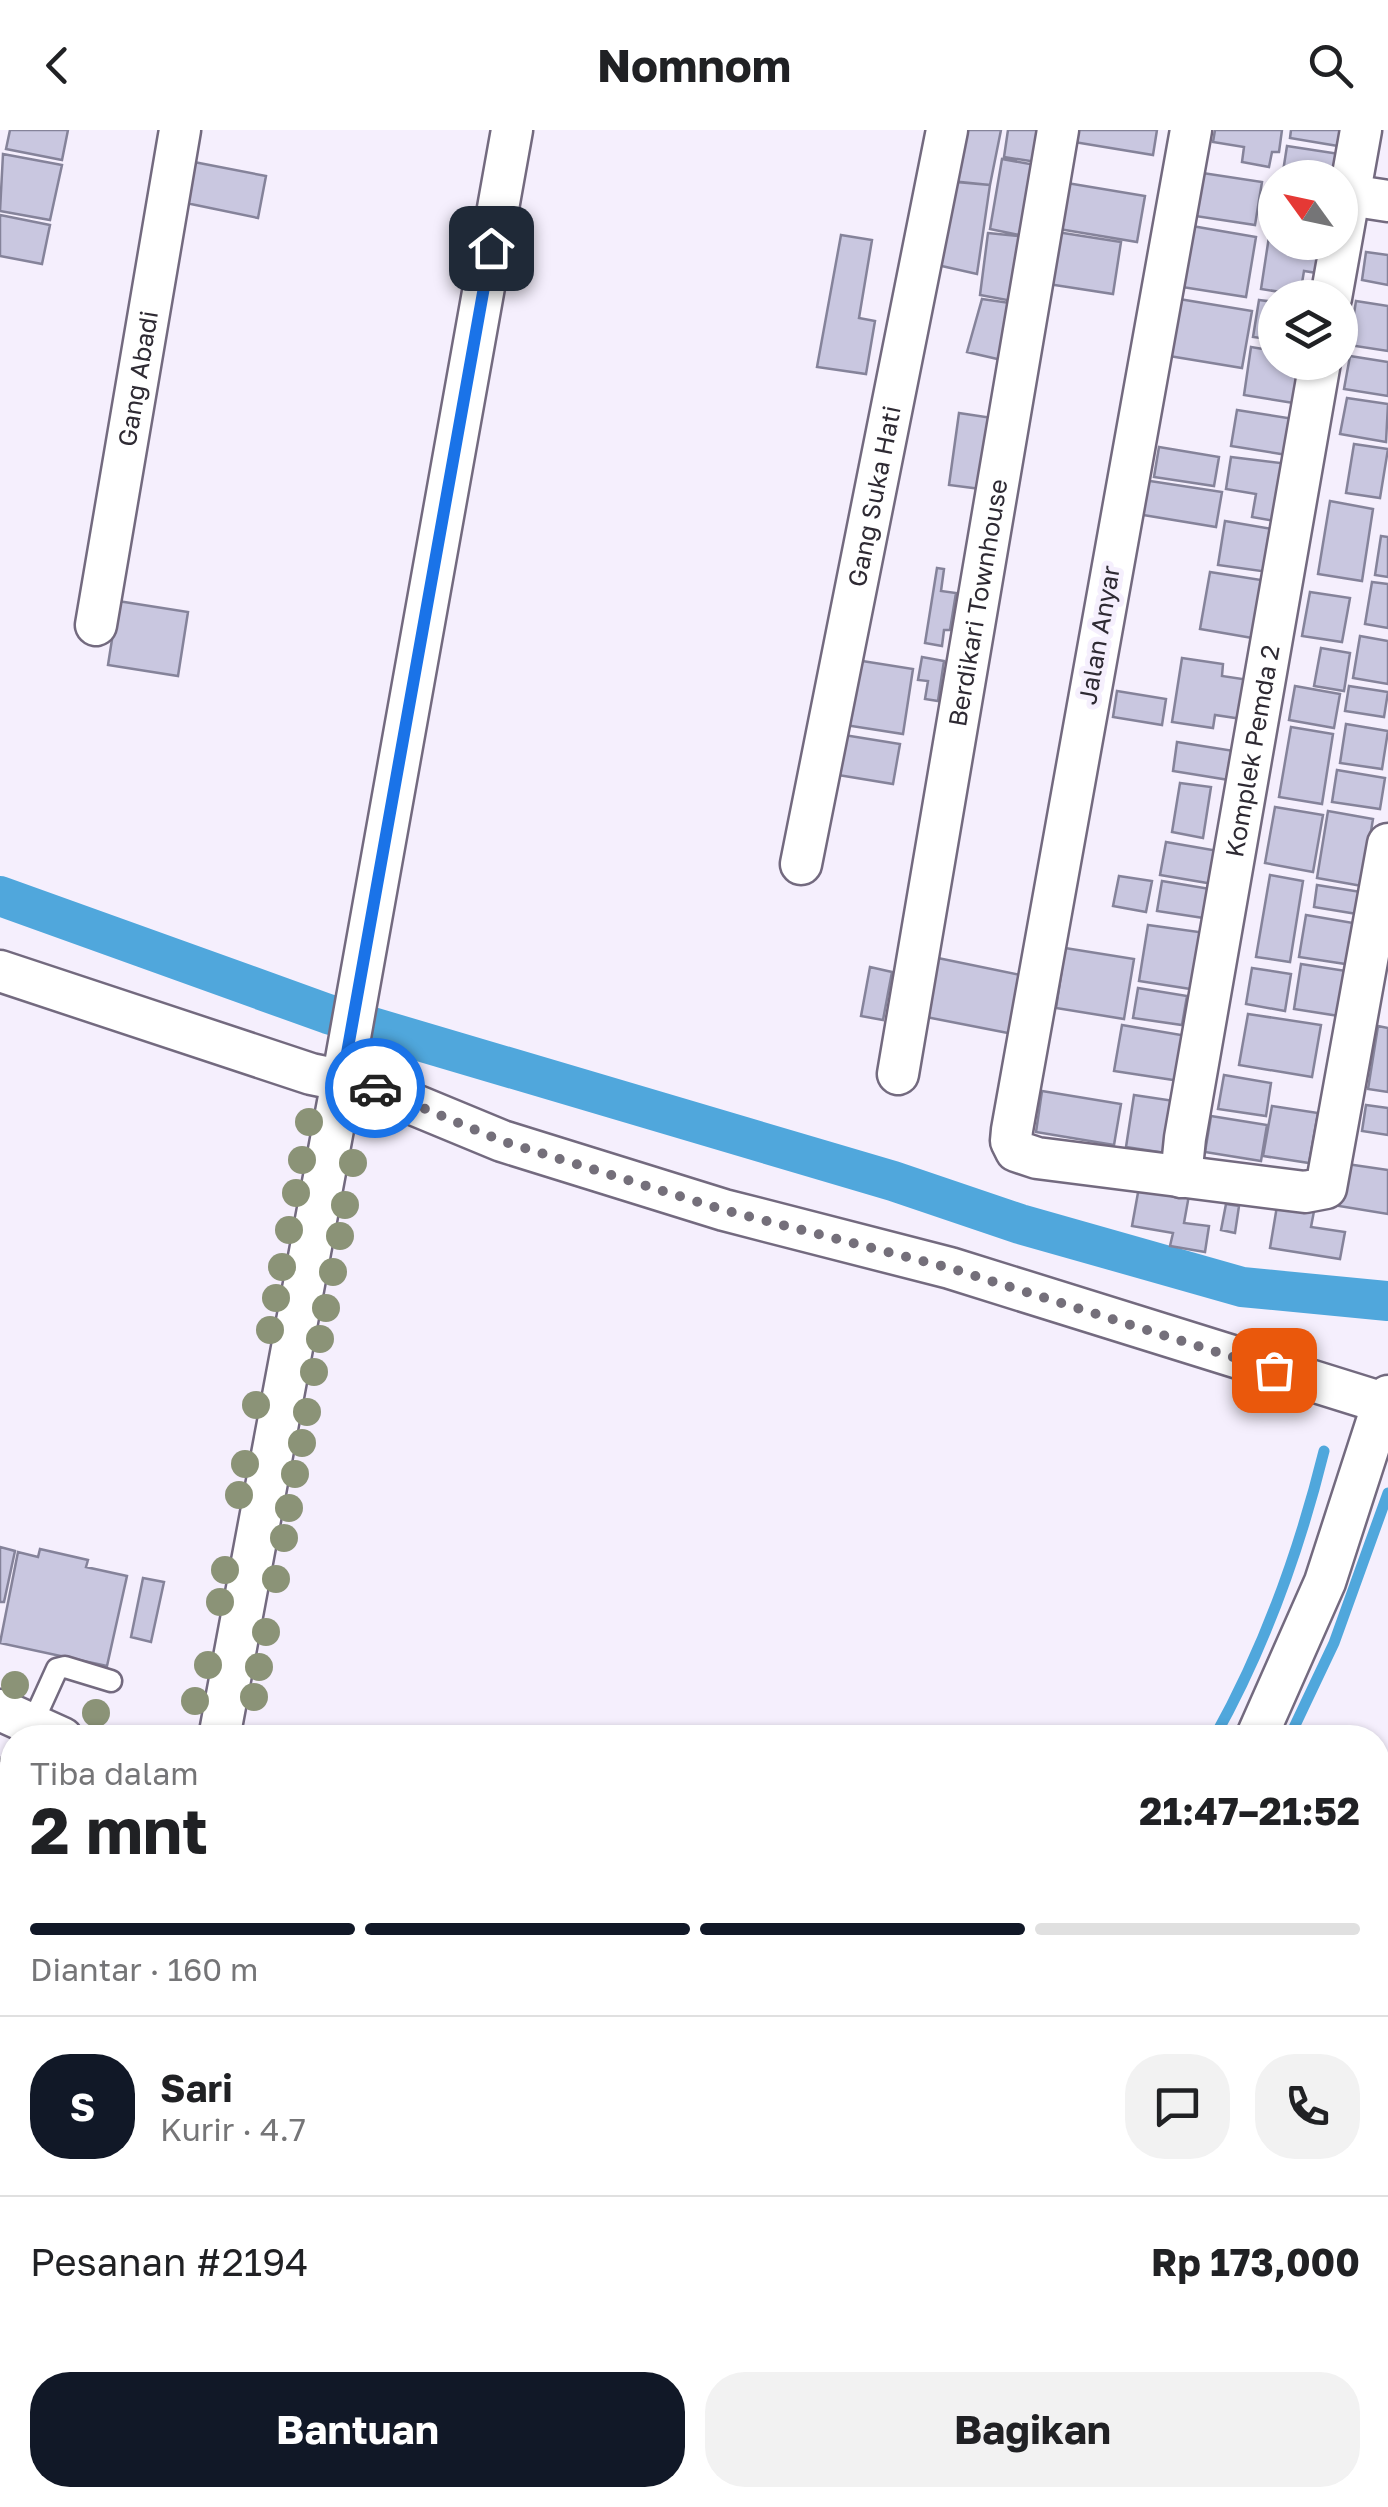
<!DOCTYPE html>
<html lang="id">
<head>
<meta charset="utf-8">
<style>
	:root { --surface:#fff; --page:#f2f2f2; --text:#202124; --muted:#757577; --line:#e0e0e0; --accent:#111827 }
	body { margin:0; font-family:"Golos Text",sans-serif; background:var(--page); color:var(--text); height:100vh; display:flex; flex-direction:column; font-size:38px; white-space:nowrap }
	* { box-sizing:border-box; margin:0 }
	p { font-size:32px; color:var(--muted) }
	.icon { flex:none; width:55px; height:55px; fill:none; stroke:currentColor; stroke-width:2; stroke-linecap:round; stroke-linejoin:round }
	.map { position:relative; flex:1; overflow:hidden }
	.details { position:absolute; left:0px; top:1595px; width:1390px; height:782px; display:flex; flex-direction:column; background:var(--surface); border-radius:40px 40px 0 0; box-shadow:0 2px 8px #0004 }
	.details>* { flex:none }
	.needle { width:65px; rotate:303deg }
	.controls { position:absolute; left:1258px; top:30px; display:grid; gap:20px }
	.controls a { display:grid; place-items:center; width:100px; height:100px; border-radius:50%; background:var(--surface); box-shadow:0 2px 8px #0004; font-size:50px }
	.pin { position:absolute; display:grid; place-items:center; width:85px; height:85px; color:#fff; margin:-42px; border-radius:20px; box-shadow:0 5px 15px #0006 }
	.courier { position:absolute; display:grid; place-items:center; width:100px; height:100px; margin:-50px; border:8px solid #1a73e8; border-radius:50%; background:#fff; color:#222; box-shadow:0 2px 12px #0007 }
	.overview em { font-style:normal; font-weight:700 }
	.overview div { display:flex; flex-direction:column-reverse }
	.overview { display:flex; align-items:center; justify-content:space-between; height:170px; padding:0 30px }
	h1 { font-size:65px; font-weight:700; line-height:75px }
	.bar { display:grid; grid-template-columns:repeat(4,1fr); gap:15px 10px; align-content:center; height:120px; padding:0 30px }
	.bar i { height:12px; border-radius:8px; background:var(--line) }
	.bar .selected { background:var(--accent) }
	.bar p { grid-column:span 4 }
	.line { display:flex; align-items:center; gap:25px; padding:0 30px; border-top:2px solid var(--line) }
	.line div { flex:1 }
	.round { display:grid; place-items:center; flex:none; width:105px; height:105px; border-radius:40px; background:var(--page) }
	.primary-button { display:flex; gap:20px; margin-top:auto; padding:20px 30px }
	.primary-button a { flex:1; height:115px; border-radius:40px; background:var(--accent); color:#fff; font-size:40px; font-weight:700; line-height:115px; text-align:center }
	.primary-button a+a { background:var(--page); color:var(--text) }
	header { display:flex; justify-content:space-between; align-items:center; height:130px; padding:0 30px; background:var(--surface); font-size:45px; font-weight:700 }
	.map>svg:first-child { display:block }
</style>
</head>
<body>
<header><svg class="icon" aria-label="back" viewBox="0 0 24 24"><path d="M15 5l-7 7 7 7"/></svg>Nomnom<svg class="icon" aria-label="search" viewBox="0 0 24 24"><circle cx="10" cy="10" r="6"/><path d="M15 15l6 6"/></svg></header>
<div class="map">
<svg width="1388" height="2377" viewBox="0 0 1388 2377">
	<rect width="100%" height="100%" fill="#f5effd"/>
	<path fill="#50a7dc" d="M0 1927 12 1939V2365H213L205 2377H0Z"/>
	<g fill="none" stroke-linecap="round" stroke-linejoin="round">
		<path stroke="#50a7dc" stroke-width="11" d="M1214 1608C1265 1517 1299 1422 1324 1321
			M1289 1608 1334 1513 1388 1363
			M547 2377 549 2365"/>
		<path stroke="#50a7dc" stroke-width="40" d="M0 766 328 884 893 1051 1020 1094 1242 1157 1388 1171"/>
	</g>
	<path fill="#c9c7e0" stroke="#85839a" stroke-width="2.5" d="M10 0H68L62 30 6 19Z
		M952 0H1001L990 55 941 50Z
		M1008 0H1046L1043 33 1004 27Z
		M1070 0H1157L1153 25 1068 11Z
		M1215 0H1282L1279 22H1272L1269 37 1242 32 1244 17 1213 12Z
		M1291 0H1347L1344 17 1290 8Z
		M1287 16 1346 25 1340 48H1282Z
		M3 24 62 35 50 90 0 81Z
		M1002 29 1041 36 1029 107 990 99Z
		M194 32 266 46 258 88 186 73Z
		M1196 42 1262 52 1255 95 1189 85Z
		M945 51 990 55 977 144 924 132Z
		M1061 52 1145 66 1137 112 1053 98Z
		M0 85 50 95 42 134 0 126Z
		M1192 96 1256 107 1246 167 1182 157Z
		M1044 100 1121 112 1113 164 1035 152Z
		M1270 100 1275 101V112H1329L1323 144 1304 141 1300 165 1261 159Z
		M988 103 1029 107 1018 172 980 165Z
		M841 105 872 110 859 188 875 191 866 244 817 237Z
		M1366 122 1388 125V155L1362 150Z
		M1167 167 1252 181 1242 238 1157 224Z
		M982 169 1017 174 1006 231 967 222Z
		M1259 170 1275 172V210L1253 207Z
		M1356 171 1388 176V221L1349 215Z
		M1251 217 1275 221V232H1307L1300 274 1244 265Z
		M1350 226 1388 232V266L1344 259Z
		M1347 268 1388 274 1386 312 1340 304Z
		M1237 280 1294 289 1287 325 1231 316Z
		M959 283 999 289 989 360 949 355Z
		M1354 314 1388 319 1380 368 1346 363Z
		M1159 317 1219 327 1214 356 1154 347Z
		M1231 327 1289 334 1280 392 1252 387 1256 364 1226 359Z
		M1137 349 1222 362 1216 397 1131 383Z
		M1330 371 1373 379 1362 451 1318 444Z
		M1225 391 1283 401 1276 443 1218 435Z
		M1381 406 1388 407V447L1375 445Z
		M937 438 944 439 941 461 956 463 950 500H944L942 516 925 513Z
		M1210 442 1274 452 1264 510 1200 499Z
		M1372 452 1388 454V498L1365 494Z
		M1310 462 1350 468 1342 512 1302 506Z
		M118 471 188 482 178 546 108 535Z
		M1360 506 1388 511V554L1353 548Z
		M1321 518 1350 523 1344 561 1314 556Z
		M922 527 944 531 938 571 925 569 928 551 918 550Z
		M1182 528 1223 534 1222 546 1249 550 1242 589 1215 585 1213 598 1172 592Z
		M856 530 913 539 903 604 845 595Z
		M1295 556 1340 564 1334 598 1289 590Z
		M1349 556 1388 562 1384 587 1345 581Z
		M1117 561 1166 569 1162 595 1113 587Z
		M1346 594 1388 601 1382 639 1340 633Z
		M1291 597 1333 604 1322 674 1279 667Z
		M844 605 900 614 893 654 838 645Z
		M1177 612 1234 621 1229 650 1173 641Z
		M1337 640 1385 648 1380 679 1332 672Z
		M1180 653 1211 657 1203 708 1172 702Z
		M1275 677 1323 685 1313 742 1265 733Z
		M1328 681 1373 689 1362 756 1317 748Z
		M1166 712 1224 722 1219 755 1160 745Z
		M1270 745 1303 751 1290 832 1256 827Z
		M1119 746 1152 751 1146 782 1113 776Z
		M1162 751 1222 761 1217 790 1157 781Z
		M1317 755 1361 762 1357 784 1314 777Z
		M1306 785 1359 794 1352 835 1299 827Z
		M1148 795 1206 803 1197 860 1139 851Z
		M1065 818 1134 829 1124 889 1056 878Z
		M933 827 1025 846 1013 904 921 886Z
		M1301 834 1346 841 1339 886 1294 879Z
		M870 837 892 842 883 890 861 886Z
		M1252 838 1291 844 1285 881 1246 874Z
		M1138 858 1187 866 1182 895 1133 888Z
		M1248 884 1321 895 1312 947 1239 935Z
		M1122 895 1187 906 1180 951 1114 941Z
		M1378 896 1388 898V962L1368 959Z
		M1224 945 1271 953 1266 986 1218 979Z
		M1042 961 1121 974 1114 1015 1036 1002Z
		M1134 965 1181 972 1172 1024 1126 1017Z
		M1366 975 1388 978V1005L1362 1001Z
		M1272 976 1318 983 1309 1033 1263 1026Z
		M1211 986 1267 995 1261 1031 1205 1022Z
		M1340 1033 1388 1040V1084L1333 1075Z
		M1141 1046 1191 1054 1184 1093 1209 1096 1205 1122 1170 1116 1173 1103 1132 1096Z
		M1278 1070 1315 1076 1311 1097 1345 1102 1340 1129 1270 1118Z
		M1226 1074 1239 1076 1235 1103 1221 1100Z
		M0 1417 15 1421 4 1472H0Z
		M40 1419 88 1430 86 1437 127 1446 107 1536 0 1513 18 1422 38 1427Z
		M143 1448 164 1452 151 1512 131 1507Z
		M1388 2219V2275L1378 2260V2227Z
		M1386 2360 1388 2377H1357L1350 2368 1371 2365 1374 2368Z
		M1231 2365H1271L1274 2371 1265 2377H1239Z"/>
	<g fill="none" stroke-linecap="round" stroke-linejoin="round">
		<defs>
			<path id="service" d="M32 1594 57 1539 65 1537 111 1551"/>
			<g id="minor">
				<path d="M1191 0 1012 1000 1011 1011 1016 1021 1037 1028 1305 1062 1326 1058 1388 714"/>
				<path d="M1349 65 1388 71"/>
				<path d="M1331 168 1361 0"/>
				<path id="s1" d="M96 495 180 0"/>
				<path id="s2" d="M801 734 947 0"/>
				<path d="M0 841 311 944 369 956 502 1011 724 1080 950 1138 1383 1273"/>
				<path id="s3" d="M898 944 1058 0"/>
				<path id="s4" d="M1181 1047 1185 1008 1320 232"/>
				<path d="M0 1580 62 1608"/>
				<path d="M219 1608 345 935 512 0"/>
				<path d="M1256 1608 1325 1452 1383 1273 1388 1266"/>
				<path d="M1378 2316 1388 2308"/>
				<path d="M502 2377 504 2365"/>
				<path d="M639 2377 640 2365"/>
				<path d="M1290 2377 1307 2365"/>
			</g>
		</defs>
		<use href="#service" stroke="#736a7f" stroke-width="25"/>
		<use href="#minor" stroke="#736a7f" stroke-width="45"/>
		<path stroke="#97929d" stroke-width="6" stroke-dasharray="5 8" stroke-linecap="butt" d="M0 1629 12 1632"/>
		<use href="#service" stroke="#fff" stroke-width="20"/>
		<use href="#minor" stroke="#fff" stroke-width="40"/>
	</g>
	<g fill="#8b9377">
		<circle cx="309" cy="992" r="14"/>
		<circle cx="302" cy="1030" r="14"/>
		<circle cx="353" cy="1033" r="14"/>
		<circle cx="296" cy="1063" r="14"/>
		<circle cx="345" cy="1075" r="14"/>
		<circle cx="289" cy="1100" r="14"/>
		<circle cx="340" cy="1106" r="14"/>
		<circle cx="282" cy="1137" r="14"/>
		<circle cx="333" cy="1142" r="14"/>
		<circle cx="276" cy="1168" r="14"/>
		<circle cx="326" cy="1178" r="14"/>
		<circle cx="270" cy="1200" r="14"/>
		<circle cx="320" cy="1209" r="14"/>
		<circle cx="314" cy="1242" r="14"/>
		<circle cx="256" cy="1275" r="14"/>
		<circle cx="307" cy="1282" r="14"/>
		<circle cx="302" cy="1313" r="14"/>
		<circle cx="245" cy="1334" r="14"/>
		<circle cx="295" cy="1344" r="14"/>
		<circle cx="239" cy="1365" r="14"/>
		<circle cx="289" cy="1378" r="14"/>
		<circle cx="284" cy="1408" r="14"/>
		<circle cx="225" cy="1440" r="14"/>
		<circle cx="276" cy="1449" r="14"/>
		<circle cx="220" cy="1472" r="14"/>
		<circle cx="266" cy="1502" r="14"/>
		<circle cx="208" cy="1535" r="14"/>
		<circle cx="259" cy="1537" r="14"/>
		<circle cx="15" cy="1555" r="14"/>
		<circle cx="254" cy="1567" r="14"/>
		<circle cx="195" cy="1571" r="14"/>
		<circle cx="96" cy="1583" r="14"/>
	</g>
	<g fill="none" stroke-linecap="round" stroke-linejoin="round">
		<path stroke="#746f7a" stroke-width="10" stroke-dasharray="0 18" d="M375 958 502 1011 724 1080 950 1138 1274 1240"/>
		<path stroke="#1a73e8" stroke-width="12" d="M375 958 342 951 491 118"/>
	</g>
	<g text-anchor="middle" stroke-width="10" stroke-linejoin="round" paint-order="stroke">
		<g font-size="25" fill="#2e2a33" stroke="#f5effd">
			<text dy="9" stroke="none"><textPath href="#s1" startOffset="250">Gang Abadi</textPath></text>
			<text dy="9" stroke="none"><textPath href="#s2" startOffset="375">Gang Suka Hati</textPath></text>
			<text dy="9" stroke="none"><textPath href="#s3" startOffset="478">Berdikari Townhouse</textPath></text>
			<text transform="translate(1099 505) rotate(-80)" y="9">Jalan Anyar</text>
			<text dy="9" stroke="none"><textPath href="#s4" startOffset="432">Komplek Pemda 2</textPath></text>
		</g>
	</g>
</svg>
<div class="controls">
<a><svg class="needle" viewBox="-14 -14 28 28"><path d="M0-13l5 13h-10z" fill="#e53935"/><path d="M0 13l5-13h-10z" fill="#757577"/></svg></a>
<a><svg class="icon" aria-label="layers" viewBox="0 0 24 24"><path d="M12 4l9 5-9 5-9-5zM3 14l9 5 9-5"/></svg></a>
</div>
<div class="pin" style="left:1274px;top:1240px;background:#ea580c"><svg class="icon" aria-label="bag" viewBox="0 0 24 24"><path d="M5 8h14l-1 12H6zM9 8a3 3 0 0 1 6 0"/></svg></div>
<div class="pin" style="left:491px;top:118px;background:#1f2937"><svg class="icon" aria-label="home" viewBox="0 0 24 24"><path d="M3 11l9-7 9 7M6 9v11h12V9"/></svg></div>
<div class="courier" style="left:375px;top:958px"><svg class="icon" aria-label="car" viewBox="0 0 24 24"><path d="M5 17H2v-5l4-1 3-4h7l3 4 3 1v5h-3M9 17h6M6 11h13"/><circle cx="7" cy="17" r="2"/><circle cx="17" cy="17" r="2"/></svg></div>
<section class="details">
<div class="overview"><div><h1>2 mnt</h1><p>Tiba dalam</p></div><em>21:47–21:52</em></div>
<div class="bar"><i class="selected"></i><i class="selected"></i><i class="selected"></i><i></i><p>Diantar · 160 m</p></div>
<div class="line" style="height:180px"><b class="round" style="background:var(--accent);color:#fff">S</b><div><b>Sari</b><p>Kurir · 4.7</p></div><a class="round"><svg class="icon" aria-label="chat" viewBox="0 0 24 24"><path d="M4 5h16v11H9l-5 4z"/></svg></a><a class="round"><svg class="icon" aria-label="phone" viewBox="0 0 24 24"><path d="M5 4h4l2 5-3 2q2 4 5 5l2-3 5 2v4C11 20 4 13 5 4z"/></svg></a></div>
<div class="line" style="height:130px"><div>Pesanan #2194</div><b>Rp 173,000</b></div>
<div class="primary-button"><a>Bantuan</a><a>Bagikan</a></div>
</section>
</div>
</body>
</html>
